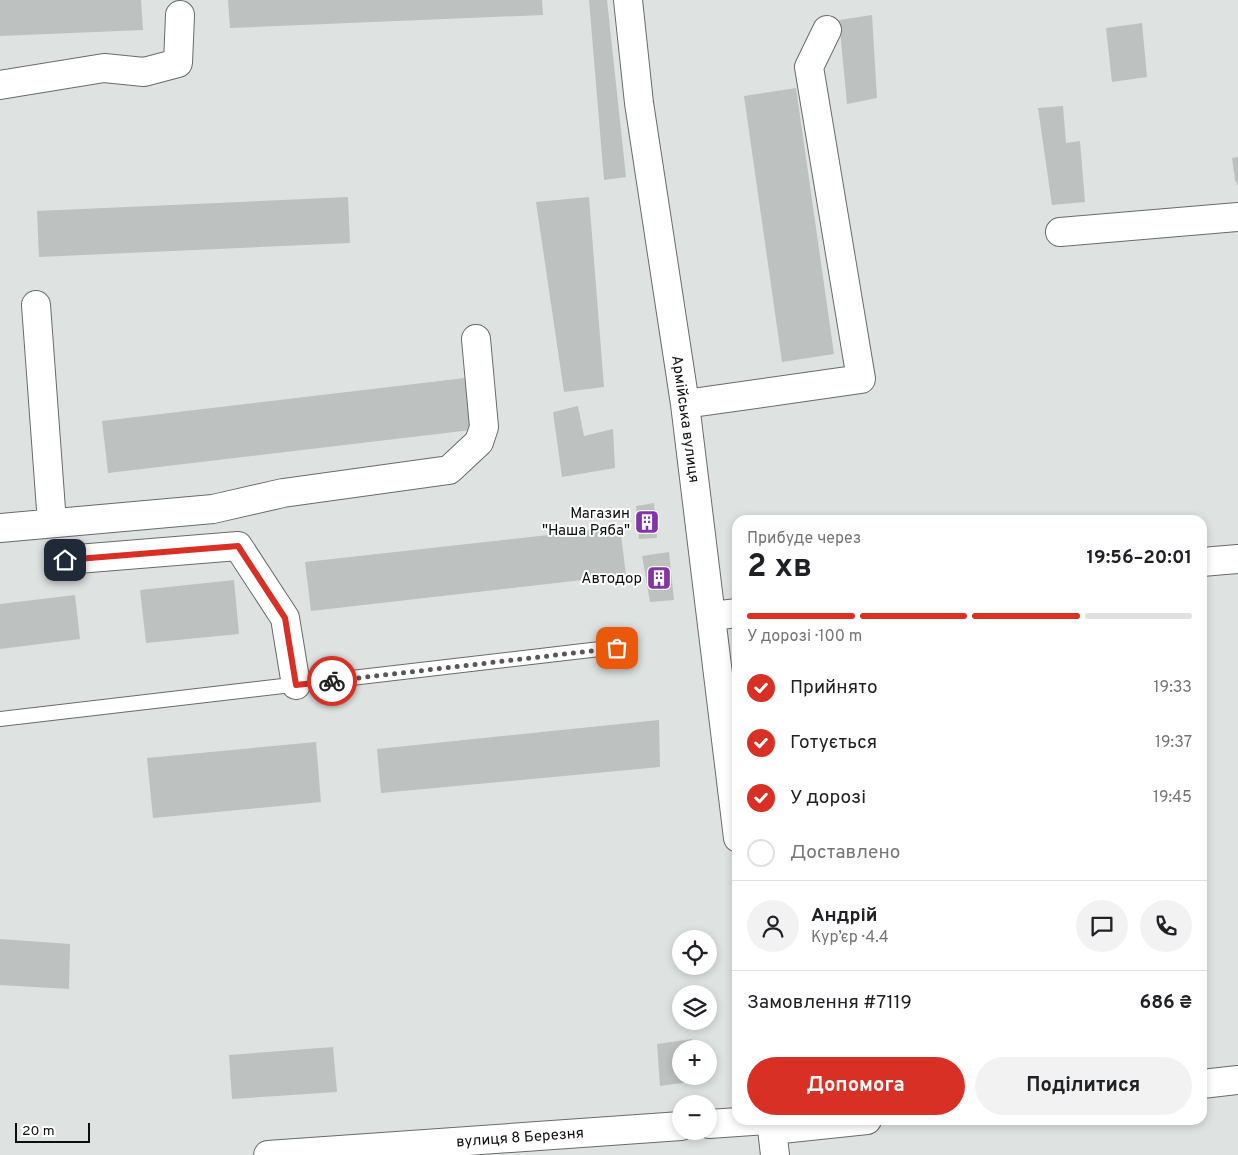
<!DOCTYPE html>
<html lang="uk">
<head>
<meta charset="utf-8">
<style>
	:root { --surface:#fff; --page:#f2f2f2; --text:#202124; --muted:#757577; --line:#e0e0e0; --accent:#d93025 }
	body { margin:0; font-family:Overpass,sans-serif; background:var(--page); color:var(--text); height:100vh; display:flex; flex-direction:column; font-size:19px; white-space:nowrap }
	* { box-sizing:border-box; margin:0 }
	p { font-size:16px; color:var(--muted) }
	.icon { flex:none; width:28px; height:28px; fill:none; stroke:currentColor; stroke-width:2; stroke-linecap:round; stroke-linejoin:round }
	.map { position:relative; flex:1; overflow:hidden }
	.sheet { position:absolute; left:732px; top:515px; width:475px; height:610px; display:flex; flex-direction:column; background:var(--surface); border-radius:15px; box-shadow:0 2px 8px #0003 }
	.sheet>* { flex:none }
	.tools { position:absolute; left:672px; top:930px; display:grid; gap:10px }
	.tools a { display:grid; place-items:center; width:45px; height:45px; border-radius:50%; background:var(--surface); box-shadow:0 2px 8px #0003; font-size:25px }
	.scale { position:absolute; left:15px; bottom:12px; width:75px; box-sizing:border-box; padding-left:5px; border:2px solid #0d0e0e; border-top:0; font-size:14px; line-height:18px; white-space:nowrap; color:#0d0e0e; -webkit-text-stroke:4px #fff; paint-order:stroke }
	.pin { position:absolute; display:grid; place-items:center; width:42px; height:42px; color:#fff; margin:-21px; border-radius:10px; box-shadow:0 2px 8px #0006 }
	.courier { position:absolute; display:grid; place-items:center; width:50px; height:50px; margin:-25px; border:4px solid #d93025; border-radius:50%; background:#fff; color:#222; box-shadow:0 1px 6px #0007 }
	.overview em { font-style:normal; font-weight:700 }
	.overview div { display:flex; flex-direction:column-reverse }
	.overview { display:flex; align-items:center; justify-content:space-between; height:85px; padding:0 15px }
	h1 { font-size:32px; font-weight:700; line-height:38px }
	.bar { display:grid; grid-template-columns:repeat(4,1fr); gap:8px 5px; align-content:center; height:60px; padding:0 15px }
	.bar i { height:6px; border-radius:4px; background:var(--line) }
	.bar .selected { background:var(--accent) }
	.bar p { grid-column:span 4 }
	.line { display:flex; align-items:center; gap:12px; padding:0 15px; border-top:1px solid var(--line) }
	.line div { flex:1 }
	.round { display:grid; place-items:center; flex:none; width:52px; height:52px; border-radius:26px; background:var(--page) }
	ol { padding:0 15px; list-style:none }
	li { display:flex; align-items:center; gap:15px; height:55px }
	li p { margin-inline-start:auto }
	li .icon { padding:5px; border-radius:50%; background:var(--accent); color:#fff; stroke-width:4 }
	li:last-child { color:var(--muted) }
	li i { width:28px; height:28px; border:2px solid var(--line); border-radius:50% }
	.primary-button { display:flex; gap:10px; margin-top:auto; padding:10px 15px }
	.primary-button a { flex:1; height:58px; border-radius:30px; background:var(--accent); color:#fff; font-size:20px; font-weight:700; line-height:58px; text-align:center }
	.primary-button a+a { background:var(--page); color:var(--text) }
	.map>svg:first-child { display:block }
</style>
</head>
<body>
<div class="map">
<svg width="1238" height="1155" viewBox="0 0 1238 1155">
	<rect width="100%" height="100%" fill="#dee3e2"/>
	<path fill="#bdc1c0" d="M0 0H141L143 30 0 36Z
		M228 0H542L543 15 230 28Z
		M589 0H607L626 177 604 180Z
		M872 15 877 98 847 104 839 20Z
		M1142 23 1147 77 1112 82 1106 28Z
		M796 88 834 354 782 362 744 96Z
		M1063 106 1066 143 1080 141 1085 202 1052 205 1038 108Z
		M1238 157V186L1235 180 1232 158Z
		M348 197 350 243 39 257 37 211Z
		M589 197 604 387 564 392 536 202Z
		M465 378 471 430 108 473 102 421Z
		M578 406 584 436 613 429 615 468 562 477 553 412Z
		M654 503 657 538 639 539 636 506Z
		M620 527 626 575 311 611 305 562Z
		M669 552 674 600 650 602 642 556Z
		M234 580 239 634 146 643 140 590Z
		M75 595 80 639 0 649V604Z
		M659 720 660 767 381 793 377 749Z
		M316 742 321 802 153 818 147 758Z
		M0 939 70 944 69 989 0 985Z
		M692 1039 693 1049H681V1076H696L697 1081 660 1086 657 1044Z
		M333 1047 337 1092 232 1099 229 1055Z"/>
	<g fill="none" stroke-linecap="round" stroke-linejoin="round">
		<defs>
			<path id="service" d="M0 719 617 647"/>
			<path id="minor" d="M628 0 639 103 685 404 738 838
				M0 85 104 68 144 72 178 63 180 15
				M1060 232 1238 217
				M36 305 52 523
				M685 404 861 379 809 67 827 30
				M0 528 213 509 283 493 449 470 479 442 484 427 476 339
				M65 560 238 546 285 618 296 685
				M1202 562 1238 559
				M711 616 738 613
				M1202 1084 1238 1080
				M771 1120 775 1155
				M709 1124 767 1120
				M772 1130 867 1120
				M268 1155 681 1126"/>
		</defs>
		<use href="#service" stroke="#676b6a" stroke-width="16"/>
		<use href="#minor" stroke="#676b6a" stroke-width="30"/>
		<use href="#service" stroke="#fff" stroke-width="14"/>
		<use href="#minor" stroke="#fff" stroke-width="28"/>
	</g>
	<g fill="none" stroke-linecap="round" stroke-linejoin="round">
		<path stroke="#565958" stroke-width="5" stroke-dasharray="0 9" d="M332 681 617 648"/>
		<path stroke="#d93025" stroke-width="6" d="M65 560 238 546 285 618 296 685 332 681"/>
	</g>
	<defs>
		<symbol id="building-square" viewBox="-11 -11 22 22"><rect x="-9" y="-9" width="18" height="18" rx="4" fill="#8435a5" stroke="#fff"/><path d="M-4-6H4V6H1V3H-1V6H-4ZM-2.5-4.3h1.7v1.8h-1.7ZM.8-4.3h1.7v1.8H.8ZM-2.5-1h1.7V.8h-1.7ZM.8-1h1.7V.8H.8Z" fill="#fff"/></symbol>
	</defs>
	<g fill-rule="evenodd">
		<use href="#building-square" x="633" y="508" width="28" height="28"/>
		<use href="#building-square" x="645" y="564" width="28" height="28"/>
	</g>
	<g text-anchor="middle" stroke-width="4" stroke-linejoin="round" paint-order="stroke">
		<g font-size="15" fill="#0d0e0e" stroke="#fff">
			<text transform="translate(686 419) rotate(82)" y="5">Армійська вулиця</text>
			<text transform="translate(520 1137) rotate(-4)" y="5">вулиця 8 Березня</text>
		</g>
		<g font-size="15" fill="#0d0e0e" stroke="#fff" text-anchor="end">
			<text x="630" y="518">Магазин<tspan x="630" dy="17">"Наша Ряба"</tspan></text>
			<text x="642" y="583">Автодор</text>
		</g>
	</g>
</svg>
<div class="tools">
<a><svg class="icon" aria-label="locate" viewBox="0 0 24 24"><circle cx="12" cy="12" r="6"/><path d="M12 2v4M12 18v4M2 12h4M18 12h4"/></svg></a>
<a><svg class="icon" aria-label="layers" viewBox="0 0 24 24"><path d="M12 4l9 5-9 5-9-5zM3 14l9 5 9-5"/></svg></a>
<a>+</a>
<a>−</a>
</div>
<div class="scale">20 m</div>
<div class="pin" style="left:617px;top:648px;background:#ea580c"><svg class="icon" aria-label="bag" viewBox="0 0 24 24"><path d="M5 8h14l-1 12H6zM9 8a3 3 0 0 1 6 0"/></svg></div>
<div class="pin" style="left:65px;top:560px;background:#1f2937"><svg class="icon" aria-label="home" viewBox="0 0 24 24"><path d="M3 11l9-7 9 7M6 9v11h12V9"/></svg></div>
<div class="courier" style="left:332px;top:681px"><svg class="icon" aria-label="bike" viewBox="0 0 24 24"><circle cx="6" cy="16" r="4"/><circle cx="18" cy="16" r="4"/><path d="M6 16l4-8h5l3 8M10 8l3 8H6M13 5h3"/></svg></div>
<section class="sheet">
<div class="overview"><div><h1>2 хв</h1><p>Прибуде через</p></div><em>19:56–20:01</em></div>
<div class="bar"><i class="selected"></i><i class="selected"></i><i class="selected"></i><i></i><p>У дорозі · 100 m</p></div>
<ol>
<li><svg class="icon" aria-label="check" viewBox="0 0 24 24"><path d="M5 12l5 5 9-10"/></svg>Прийнято<p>19:33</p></li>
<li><svg class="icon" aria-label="check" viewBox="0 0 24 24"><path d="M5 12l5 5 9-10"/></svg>Готується<p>19:37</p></li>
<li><svg class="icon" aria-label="check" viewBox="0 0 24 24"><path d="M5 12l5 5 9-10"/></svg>У дорозі<p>19:45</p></li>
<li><i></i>Доставлено</li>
</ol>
<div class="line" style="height:90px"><a class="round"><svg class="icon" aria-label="person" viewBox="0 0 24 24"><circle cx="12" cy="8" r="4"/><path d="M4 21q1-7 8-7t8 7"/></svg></a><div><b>Андрій</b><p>Кур’єр · 4.4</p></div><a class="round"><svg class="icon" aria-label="chat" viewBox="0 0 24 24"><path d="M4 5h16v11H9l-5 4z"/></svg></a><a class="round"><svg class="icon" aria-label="phone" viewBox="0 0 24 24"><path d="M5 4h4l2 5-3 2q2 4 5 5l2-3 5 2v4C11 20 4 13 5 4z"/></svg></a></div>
<div class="line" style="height:65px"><div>Замовлення #7119</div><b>686 ₴</b></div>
<div class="primary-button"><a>Допомога</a><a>Поділитися</a></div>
</section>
</div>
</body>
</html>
